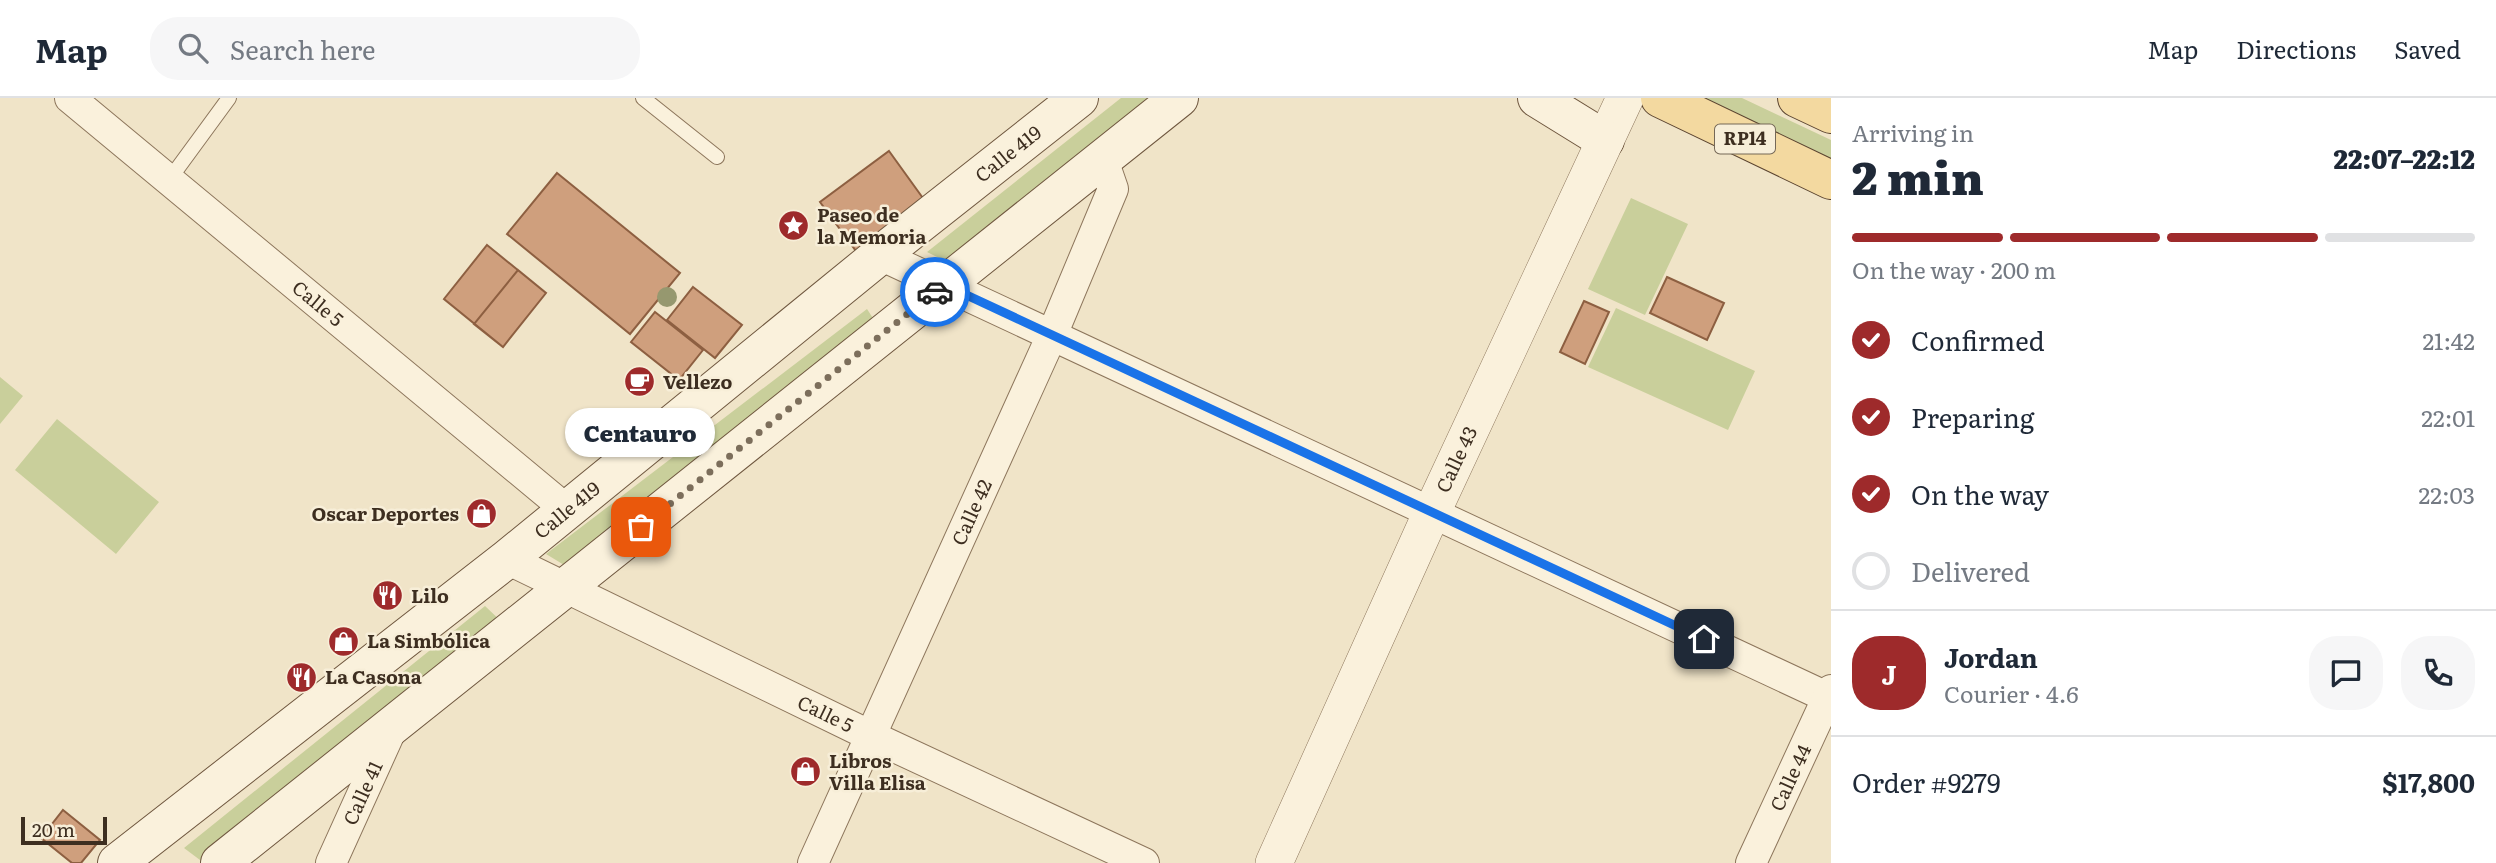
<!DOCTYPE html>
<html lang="en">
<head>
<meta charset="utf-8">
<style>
	:root { --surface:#fff; --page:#f6f6f7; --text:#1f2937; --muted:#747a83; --line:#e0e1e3; --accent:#9e2a2b }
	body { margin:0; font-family:Literata,serif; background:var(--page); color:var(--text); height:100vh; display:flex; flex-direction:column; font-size:26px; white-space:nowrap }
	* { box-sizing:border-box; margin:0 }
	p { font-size:23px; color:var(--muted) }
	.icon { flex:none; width:38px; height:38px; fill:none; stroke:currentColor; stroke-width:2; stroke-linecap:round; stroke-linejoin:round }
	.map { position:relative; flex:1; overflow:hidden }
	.side { display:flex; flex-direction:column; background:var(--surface); width:665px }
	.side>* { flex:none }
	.scale { position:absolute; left:21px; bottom:18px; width:86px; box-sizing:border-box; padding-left:7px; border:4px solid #3d2e20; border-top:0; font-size:19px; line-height:24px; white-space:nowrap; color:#3d2e20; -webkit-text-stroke:5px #f7eed8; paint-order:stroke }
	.pin { position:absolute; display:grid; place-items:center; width:60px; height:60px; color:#fff; margin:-30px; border-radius:14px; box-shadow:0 4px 10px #0006 }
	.courier { position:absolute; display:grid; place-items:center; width:70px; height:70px; margin:-35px; border:5px solid #1a73e8; border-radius:50%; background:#fff; color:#222; box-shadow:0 2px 9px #0007 }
	.bubble { position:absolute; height:49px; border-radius:24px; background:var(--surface); box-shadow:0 2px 5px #0004; font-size:23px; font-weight:800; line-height:49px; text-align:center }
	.head em { font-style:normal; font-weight:800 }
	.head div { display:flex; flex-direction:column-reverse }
	.head { display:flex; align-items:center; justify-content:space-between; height:119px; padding:0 21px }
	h1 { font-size:46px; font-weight:800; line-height:52px }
	.bar { display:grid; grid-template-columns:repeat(4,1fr); gap:10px 7px; align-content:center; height:84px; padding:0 21px }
	.bar i { height:9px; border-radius:5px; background:var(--line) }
	.bar .selected { background:var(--accent) }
	.bar p { grid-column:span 4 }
	.line { display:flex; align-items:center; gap:18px; padding:0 21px; border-top:2px solid var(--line) }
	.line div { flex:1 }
	.round { display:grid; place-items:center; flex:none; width:74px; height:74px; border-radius:28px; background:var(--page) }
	ol { padding:0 21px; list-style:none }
	li { display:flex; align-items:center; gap:21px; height:77px }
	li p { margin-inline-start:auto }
	li .icon { padding:7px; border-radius:50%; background:var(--accent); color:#fff; stroke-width:4 }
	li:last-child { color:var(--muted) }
	li i { width:38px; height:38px; border:4px solid var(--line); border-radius:50% }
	header { display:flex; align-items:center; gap:42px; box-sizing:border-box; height:98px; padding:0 35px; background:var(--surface); border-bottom:2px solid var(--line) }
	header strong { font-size:33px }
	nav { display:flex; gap:38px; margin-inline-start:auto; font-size:24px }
	.search { width:490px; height:63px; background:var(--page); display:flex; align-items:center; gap:18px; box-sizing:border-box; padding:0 24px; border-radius:28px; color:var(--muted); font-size:26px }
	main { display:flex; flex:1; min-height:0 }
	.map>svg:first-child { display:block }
</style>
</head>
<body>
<header>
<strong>Map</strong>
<div class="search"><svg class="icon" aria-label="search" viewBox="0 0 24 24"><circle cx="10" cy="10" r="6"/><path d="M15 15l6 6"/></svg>Search here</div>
<nav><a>Map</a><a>Directions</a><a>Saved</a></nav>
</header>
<main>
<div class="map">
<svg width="1831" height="765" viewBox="0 0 1831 765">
	<rect width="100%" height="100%" fill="#f0e4c8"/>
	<path fill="#c9cf9b" d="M1121 0H1165L955 168 927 154Z
		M1697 0H1742L1831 42V64Z
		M1631 100 1688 126 1645 217 1588 191Z
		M1616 210 1755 273 1728 332 1588 269Z
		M867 211 880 231 574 473 546 456Z
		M0 279 23 298 0 326Z
		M57 321 159 404 116 456 15 372Z
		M485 508 505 527 204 765 184 750Z"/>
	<path fill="#cf9f7d" stroke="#8d5f41" stroke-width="2" d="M889 53 925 103 856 153 820 104Z
		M557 75 680 175 630 236 507 136Z
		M487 147 546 195 503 249 444 201Z
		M518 172 546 195 503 249 474 226Z
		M1667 179 1724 205 1707 242 1650 215Z
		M693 189 742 227 715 260 667 222Z
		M1584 203 1609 214 1585 266 1560 254Z
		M655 214 703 252 679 282 631 244Z
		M63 712 100 742 81 765H72L41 740Z"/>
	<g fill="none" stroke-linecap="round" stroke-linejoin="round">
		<defs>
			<path id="service" d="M643 0 717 59
				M169 82 229 0"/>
			<g id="minor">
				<path id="s1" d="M70 0 567 412"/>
				<path d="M880 157 1831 601"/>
				<path id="s2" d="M507 461 871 638 1144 765"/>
				<path id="s3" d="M331 765 393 628"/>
				<path id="s4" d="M813 765 1052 237 1113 91 1103 62"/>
				<path id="s5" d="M1751 765 1831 592"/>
			</g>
			<g id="tertiary">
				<path id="s6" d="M1274 765 1432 414 1625 0"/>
			</g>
			<g id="secondary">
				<path d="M1537 0 1605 42"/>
				<path id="s7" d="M117 765 507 461 880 157 1079 0"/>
				<path d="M220 765 1179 0"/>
			</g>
			<path id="primary" d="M1660 0 1831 82
				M1797 0 1831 16"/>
		</defs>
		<use href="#service" stroke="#8d765c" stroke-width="16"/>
		<use href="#minor" stroke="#8d765c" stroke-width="32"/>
		<use href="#tertiary" stroke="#8d765c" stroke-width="38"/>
		<use href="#secondary" stroke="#6f573f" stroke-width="40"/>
		<use href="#primary" stroke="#5b4430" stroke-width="40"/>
		<use href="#service" stroke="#faf1dc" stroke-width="14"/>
		<use href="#minor" stroke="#faf1dc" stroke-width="30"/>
		<use href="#tertiary" stroke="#faf1dc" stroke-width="37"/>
		<use href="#secondary" stroke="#faf1dc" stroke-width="38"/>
		<use href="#primary" stroke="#f3d9a0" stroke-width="38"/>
	</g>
	<circle fill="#96986f" cx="667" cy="199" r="10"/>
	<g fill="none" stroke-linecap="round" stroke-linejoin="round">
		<path stroke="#7c6e5b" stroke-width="7" stroke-dasharray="0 12.6" d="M641 429 935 194"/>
		<path stroke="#1a73e8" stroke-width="9" d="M935 194 945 187 1704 541"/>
	</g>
	<defs>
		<symbol id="sight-disc" viewBox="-11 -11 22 22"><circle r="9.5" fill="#9e2a2b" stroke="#f7eed8"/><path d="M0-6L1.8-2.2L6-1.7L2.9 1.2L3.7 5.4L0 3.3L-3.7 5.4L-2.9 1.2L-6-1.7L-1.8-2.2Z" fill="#fff"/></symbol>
		<symbol id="cafe-disc" viewBox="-11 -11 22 22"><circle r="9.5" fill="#9e2a2b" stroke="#f7eed8"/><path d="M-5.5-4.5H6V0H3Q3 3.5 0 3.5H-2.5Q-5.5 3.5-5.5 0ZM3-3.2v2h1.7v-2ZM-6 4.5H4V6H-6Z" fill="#fff"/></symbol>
		<symbol id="shop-disc" viewBox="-11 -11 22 22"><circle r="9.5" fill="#9e2a2b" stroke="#f7eed8"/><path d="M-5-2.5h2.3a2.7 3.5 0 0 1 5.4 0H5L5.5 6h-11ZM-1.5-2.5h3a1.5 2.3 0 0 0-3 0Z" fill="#fff"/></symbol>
		<symbol id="restaurant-disc" viewBox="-11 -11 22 22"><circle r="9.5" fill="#9e2a2b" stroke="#f7eed8"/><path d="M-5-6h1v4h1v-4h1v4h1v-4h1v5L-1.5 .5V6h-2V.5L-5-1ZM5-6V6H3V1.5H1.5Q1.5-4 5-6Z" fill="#fff"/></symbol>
	</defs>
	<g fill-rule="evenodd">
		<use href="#sight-disc" x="776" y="110" width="35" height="35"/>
		<use href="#cafe-disc" x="622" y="266" width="35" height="35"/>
		<use href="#shop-disc" x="464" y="398" width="35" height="35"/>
		<use href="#restaurant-disc" x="370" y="480" width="35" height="35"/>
		<use href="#shop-disc" x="326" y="526" width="35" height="35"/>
		<use href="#restaurant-disc" x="284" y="562" width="35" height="35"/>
		<use href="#shop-disc" x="788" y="656" width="35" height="35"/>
	</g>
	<g text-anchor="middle" stroke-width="5" stroke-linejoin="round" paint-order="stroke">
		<rect fill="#f7eed8" stroke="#756857" stroke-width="2" x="1715" y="26.5" width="60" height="29" rx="5"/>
		<g font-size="18" font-weight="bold" fill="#3d2e20">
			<text x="1745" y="47">RP14</text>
		</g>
		<g font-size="19" fill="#3d2e20" stroke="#f7eed8">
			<text dy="7" stroke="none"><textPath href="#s7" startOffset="1139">Calle 419</textPath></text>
			<text dy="7" stroke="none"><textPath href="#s1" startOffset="322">Calle 5</textPath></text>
			<text dy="7" stroke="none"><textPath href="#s6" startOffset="443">Calle 43</textPath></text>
			<text dy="7" stroke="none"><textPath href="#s7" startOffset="572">Calle 419</textPath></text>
			<text dy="7" stroke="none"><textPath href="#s4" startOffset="385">Calle 42</textPath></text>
			<text dy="7" stroke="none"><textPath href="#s2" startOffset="354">Calle 5</textPath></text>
			<text dy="7" stroke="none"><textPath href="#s5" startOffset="94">Calle 44</textPath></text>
			<text dy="7" stroke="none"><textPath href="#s3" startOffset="77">Calle 41</textPath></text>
		</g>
		<g font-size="19" font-weight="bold" fill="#3d2e20" stroke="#f7eed8" text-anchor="start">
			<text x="817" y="124">Paseo de<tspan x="817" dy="22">la Memoria</tspan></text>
			<text x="663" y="291">Vellezo</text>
			<text x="459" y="423" text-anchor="end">Oscar Deportes</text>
			<text x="411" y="505">Lilo</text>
			<text x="367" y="550">La Simbólica</text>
			<text x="325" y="586">La Casona</text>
			<text x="829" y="670">Libros<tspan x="829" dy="22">Villa Elisa</tspan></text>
		</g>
	</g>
</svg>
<div class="scale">20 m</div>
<div class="pin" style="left:641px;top:429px;background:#ea580c"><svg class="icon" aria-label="bag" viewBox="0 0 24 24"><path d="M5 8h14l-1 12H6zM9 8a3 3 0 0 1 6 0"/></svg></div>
<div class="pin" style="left:1704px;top:541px;background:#1f2937"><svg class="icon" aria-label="home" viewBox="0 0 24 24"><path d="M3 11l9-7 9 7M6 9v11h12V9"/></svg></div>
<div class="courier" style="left:935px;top:194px"><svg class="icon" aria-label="car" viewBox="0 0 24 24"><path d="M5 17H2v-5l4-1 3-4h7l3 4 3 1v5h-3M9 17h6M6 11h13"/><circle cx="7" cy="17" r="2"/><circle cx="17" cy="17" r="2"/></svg></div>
<div class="bubble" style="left:565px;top:310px;width:150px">Centauro</div>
</div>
<section class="side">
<div class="head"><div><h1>2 min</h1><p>Arriving in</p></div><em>22:07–22:12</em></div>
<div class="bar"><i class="selected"></i><i class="selected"></i><i class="selected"></i><i></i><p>On the way · 200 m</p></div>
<ol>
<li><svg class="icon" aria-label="check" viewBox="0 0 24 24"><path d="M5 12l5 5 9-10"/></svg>Confirmed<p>21:42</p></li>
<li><svg class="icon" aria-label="check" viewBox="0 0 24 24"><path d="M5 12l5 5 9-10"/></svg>Preparing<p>22:01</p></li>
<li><svg class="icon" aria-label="check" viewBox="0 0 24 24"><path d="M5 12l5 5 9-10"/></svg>On the way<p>22:03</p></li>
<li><i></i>Delivered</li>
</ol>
<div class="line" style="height:126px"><b class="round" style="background:var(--accent);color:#fff">J</b><div><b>Jordan</b><p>Courier · 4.6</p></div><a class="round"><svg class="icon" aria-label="chat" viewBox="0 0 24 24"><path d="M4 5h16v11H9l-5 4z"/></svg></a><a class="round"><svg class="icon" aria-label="phone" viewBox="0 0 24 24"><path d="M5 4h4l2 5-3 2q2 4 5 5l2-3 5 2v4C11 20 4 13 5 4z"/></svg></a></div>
<div class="line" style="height:91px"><div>Order #9279</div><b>$17,800</b></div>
</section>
</main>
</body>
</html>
